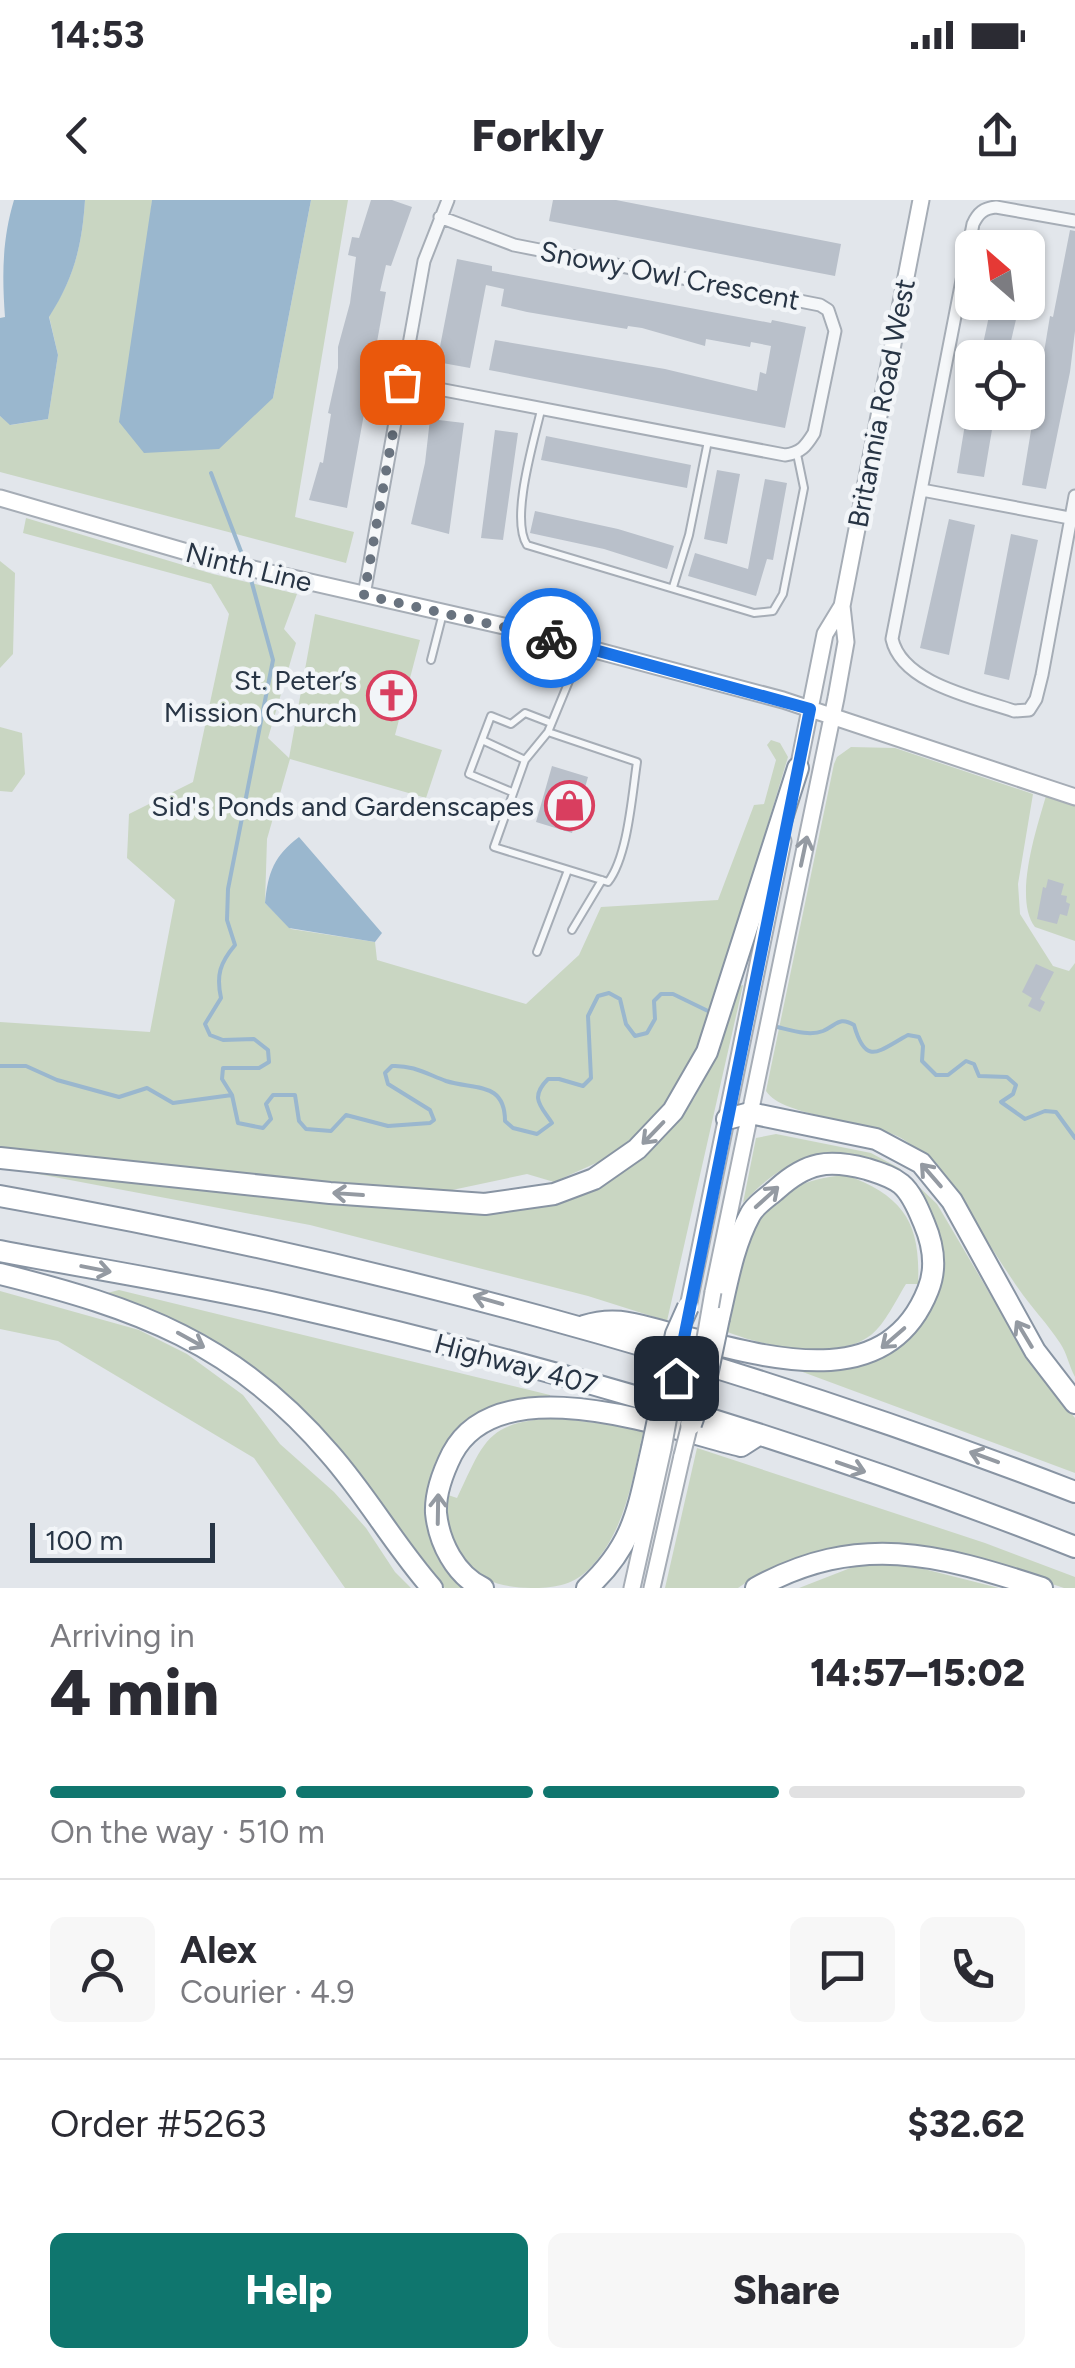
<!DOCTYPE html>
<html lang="en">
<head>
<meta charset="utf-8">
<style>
	:root { --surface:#fff; --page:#f7f7f7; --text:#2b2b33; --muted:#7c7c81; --line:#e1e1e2; --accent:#0f766e }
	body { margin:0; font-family:Figtree,sans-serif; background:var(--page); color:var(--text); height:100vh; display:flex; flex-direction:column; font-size:38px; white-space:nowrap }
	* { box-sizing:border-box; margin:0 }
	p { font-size:32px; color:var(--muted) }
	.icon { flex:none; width:55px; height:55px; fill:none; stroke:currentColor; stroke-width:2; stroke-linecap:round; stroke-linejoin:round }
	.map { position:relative; height:1388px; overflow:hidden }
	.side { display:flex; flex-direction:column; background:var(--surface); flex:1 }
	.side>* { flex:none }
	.needle { width:65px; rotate:332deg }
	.fabs { position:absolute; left:955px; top:30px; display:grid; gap:20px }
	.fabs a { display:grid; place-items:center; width:90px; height:90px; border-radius:15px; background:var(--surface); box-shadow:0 2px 8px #0004; font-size:50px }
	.scale { position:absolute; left:30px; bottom:25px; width:185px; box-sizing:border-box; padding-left:10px; border:5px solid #283545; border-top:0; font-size:28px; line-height:35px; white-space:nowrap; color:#283545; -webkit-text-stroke:8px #f2f5f8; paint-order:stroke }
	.pin { position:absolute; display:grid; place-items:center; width:85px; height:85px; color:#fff; margin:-42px; border-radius:20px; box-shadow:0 5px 15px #0006 }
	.courier { position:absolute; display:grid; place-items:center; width:100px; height:100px; margin:-50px; border:8px solid #1a73e8; border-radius:50%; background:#fff; color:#222; box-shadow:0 2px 12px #0007 }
	.head em { font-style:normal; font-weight:800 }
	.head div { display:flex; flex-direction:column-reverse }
	.head { display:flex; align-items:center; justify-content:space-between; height:170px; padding:0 50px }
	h1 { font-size:65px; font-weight:800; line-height:75px }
	.bar { display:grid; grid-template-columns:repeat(4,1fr); gap:15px 10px; align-content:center; height:120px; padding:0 50px }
	.bar i { height:12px; border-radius:8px; background:var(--line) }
	.bar .current { background:var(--accent) }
	.bar p { grid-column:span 4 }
	.line { display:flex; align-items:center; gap:25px; padding:0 50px; border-top:2px solid var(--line) }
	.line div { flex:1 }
	.round { display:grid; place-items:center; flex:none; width:105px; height:105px; border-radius:15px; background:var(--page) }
	.cta { display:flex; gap:20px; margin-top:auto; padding:20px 50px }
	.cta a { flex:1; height:115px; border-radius:15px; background:var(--accent); color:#fff; font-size:40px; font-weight:800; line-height:115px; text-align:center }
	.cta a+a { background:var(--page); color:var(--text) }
	.status { display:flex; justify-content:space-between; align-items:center; height:70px; padding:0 50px; background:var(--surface); direction:ltr }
	.status svg { height:28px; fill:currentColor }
	header { display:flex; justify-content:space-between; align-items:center; height:130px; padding:0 50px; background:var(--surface); font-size:45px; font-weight:800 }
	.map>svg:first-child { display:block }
</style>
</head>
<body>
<div class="status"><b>14:53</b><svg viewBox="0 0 49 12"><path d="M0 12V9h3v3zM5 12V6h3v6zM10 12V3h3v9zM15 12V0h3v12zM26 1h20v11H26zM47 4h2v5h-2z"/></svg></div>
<header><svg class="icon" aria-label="back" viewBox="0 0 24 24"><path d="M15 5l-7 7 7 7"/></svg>Forkly<svg class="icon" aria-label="share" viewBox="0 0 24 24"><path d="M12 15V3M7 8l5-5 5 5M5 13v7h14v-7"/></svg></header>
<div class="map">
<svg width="1075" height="1388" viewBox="0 0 1075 1388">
	<rect width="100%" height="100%" fill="#e2e6eb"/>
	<path fill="#c9d6c2" d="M85 0H152L147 47 273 198 311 0H348L295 317 354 332 346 363 0 272V216L11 225 48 219 58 155 49 116C74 78 82 46 85 0Z
		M26 318 213 374 297 394 284 429 296 443 268 538 289 558 315 414 420 440 395 535 442 550 426 598 290 559 267 639 265 703 291 729 375 742 377 760 526 804 579 755 601 707 718 700 754 605 764 604 776 560 767 545 771 540 780 543 788 557 703 839 679 886 648 925 605 959 554 982 527 974 438 993 0 948V822L150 832 175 700 127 658 129 614 193 582 229 414 211 384 23 333Z
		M0 361 15 373 13 454 0 468Z
		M0 527 22 533 25 574 12 592 0 591Z
		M851 547 895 548 1033 594 1018 684 1020 714 1053 766 1069 771 1075 763V1177C1069 1166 1067 1153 1060 1143 1047 1123 1031 1107 1018 1088 991 1049 940 960 901 938 868 920 782 917 766 891L834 564 837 557Z
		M1046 596 1075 606V741L1035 727C1013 699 1037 627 1046 596Z
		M743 785 667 1121 588 1096 310 1025 38 974 39 970 467 1014 545 1005 650 948 694 899 719 851 739 786Z
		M776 934 871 953 899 968 937 1004 1027 1157 1075 1218V1273L800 1171C831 1169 877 1170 899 1144 915 1124 926 1096 939 1074L902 982C828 959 803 939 743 1003L756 938Z
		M846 975C903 996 921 1022 918 1084H906C896 1100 885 1124 871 1135 837 1162 757 1146 721 1129 742 1047 745 984 846 975Z
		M119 1090 550 1195V1199C532 1199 514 1200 497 1206 430 1227 408 1309 442 1366 447 1374 457 1381 464 1388H445L433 1378C392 1322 355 1261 305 1212 248 1157 181 1121 107 1093Z
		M0 1091 139 1130 187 1154 243 1195 280 1244 334 1292 366 1328 395 1372 411 1388H345L254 1258 58 1141 0 1129Z
		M556 1218 644 1229C632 1279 626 1332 588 1370 572 1386 552 1388 531 1388 471 1388 444 1353 445 1294L457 1298C485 1239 487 1222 556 1218Z
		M697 1248 985 1343 1075 1377V1388H1064L968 1356 907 1344 847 1345 810 1354 757 1375 738 1388H665Z
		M889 1364 920 1368 999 1388H799L853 1367Z"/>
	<path fill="#9ab7ce" d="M14 0H85C82 46 74 78 49 117L58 155 48 219 10 225 0 216V118L5 117C2 76 2 40 14 0Z
		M152 0H311L273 198 219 249 144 253 119 222Z
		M299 637 382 733 375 742 289 728 265 703C268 672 274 656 299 637Z"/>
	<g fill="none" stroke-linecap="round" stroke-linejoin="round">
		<path stroke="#9ab7ce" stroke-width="4" d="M211 273 245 362
			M250 376 273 460 228 689 227 720 235 745C220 763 216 775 221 798L205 824 210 835 223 840 254 839 268 850 269 862 259 868H223L222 879 232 895 238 923 263 928 271 919 266 904 273 895H295L299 921 306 929 331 931 346 915 388 926 430 923 434 920 430 910 388 884 385 873 392 866C413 865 427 874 446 881 474 890 505 881 505 921L513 928 537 934 552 923C541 906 529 898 548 879H559L583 886 591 878 588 816 598 796 609 793 620 799 626 824 635 836 647 833 655 819 654 801 661 794H673L710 812
			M773 826C788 829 808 837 823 831 837 825 839 816 854 825 866 867 878 851 908 835L919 837 923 846 922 861 936 875H948L966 861 974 864 979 876 1007 877 1016 885 1013 894 1001 902 1025 919 1045 911 1056 912 1075 938
			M0 866H26L57 880 119 897 147 888 173 903 232 895"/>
	</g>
	<path fill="#b9c0ca" d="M371 0H392L412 7 391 66 386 65 380 91 386 92 347 308 309 300 320 262 323 263 331 214 328 213 338 168V147L350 103 356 57 348 55 352 37 359 38Z
		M553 0H616L841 44 835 76 549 21Z
		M1070 30 1075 31V131L1070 172 1046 289 1022 285 1050 116 1053 117Z
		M457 59 492 66V71L771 123 772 120 806 127 785 228 489 170 495 140 665 169 757 191 760 172 766 174 771 146 751 142 750 147 706 139 705 146 642 128 628 126 627 129 527 112 501 106 504 89 486 85 470 168 437 162Z
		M992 102H1015L1013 110 1018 111 1007 158H980Z
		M967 212H995L984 277 957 273Z
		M430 219 464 223 449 334 411 324 425 263Z
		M495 230 518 233 503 340 481 338Z
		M546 236 691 265 687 288 541 260Z
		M717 270 740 274 727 344 704 339Z
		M765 279 787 283 773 360 767 359 756 396 688 376 695 353 748 369Z
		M535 311 618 329 674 346 667 369 604 349 530 333Z
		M949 319 975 325 949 455 920 448Z
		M1011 334 1038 340 1009 480 984 474Z
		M388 478 404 482 396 514 380 509Z
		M552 566 588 577 572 633 536 622Z
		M1048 679 1064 684 1061 695 1067 696 1066 702 1070 704 1067 716 1060 714 1057 724 1037 719 1043 687 1046 688Z
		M1036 764 1054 772 1040 799 1045 802 1040 812 1028 806 1032 798 1022 792Z"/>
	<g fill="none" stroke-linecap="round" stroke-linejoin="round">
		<defs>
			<path id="service" d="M541 210C534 241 510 319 527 345L754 413 773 411 783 394 804 288 797 254
				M673 387 689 335 708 241
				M431 460 443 413
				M548 532 637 562C632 595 628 656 608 682L494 647 525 560 548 532 583 447
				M482 540 525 560
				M512 592 469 574 491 516 511 524 525 513 551 523
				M572 730 602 680
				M537 752 568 670"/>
			<path id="minor" d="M1075 21 996 7C984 8 978 13 973 24L892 439C902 484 977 498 1014 511L1029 510 1036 499 1042 475 1075 296
				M402 182 785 255C801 253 806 246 814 233L835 131 828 110 820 105 514 45 440 17
				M922 290 1075 319
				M364 395 424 61 448 0"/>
			<path id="secondary" d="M0 298 218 361 508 427 783 500 1075 597
				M796 579 825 434 842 406
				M713 1092 836 498 846 442 842 406 921 0
				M688 1107 783 641
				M632 1388 663 1249
				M652 1388 682 1256"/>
			<path id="motorway" d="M727 919 750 913 876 939 921 963 952 1001 1035 1151 1075 1203
				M0 958 330 993 485 1004 554 994 594 979 637 949 673 911 707 852 798 568
				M0 996C372 1062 722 1156 1075 1292
				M0 1051C94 1069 190 1084 284 1105 552 1166 819 1246 1075 1347
				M0 1074C137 1108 236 1143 330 1254 367 1296 395 1346 432 1388
				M584 1126C618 1115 639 1126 673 1134 758 1154 885 1199 928 1090 937 1068 933 1044 924 1023 919 1011 912 993 901 984 891 976 879 973 867 969 828 959 807 962 777 989 768 997 755 1005 750 1015 733 1046 727 1084 719 1118
				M483 1388C455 1375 439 1342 436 1313 435 1292 443 1272 452 1254 499 1165 667 1228 741 1246L758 1235
				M587 1388C635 1344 638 1308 652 1248
				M756 1388C858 1332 938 1354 1042 1388"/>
		</defs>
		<use href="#service" stroke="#a6adb6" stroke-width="10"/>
		<use href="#minor" stroke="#a6adb6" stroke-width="15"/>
		<use href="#secondary" stroke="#a6adb6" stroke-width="19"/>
		<use href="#motorway" stroke="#8894a3" stroke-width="24"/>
		<use href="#service" stroke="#f5f7f9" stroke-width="6"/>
		<use href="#minor" stroke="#f5f7f9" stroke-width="11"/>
		<use href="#secondary" stroke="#fff" stroke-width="15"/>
		<use href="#motorway" stroke="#fff" stroke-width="20"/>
		<defs>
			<path id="secondary-bridge" d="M704 1144 713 1092
				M663 1249 671 1205
				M682 1256 692 1216"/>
			<path id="motorway-bridge" d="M691 1224 705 1185 719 1118
				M652 1248 676 1134 688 1107"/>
		</defs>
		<use href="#secondary-bridge" stroke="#a6adb6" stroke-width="19" stroke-linecap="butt"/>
		<use href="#motorway-bridge" stroke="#8894a3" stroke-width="24" stroke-linecap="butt"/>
		<use href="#secondary-bridge" stroke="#fff" stroke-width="15"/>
		<use href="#motorway-bridge" stroke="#fff" stroke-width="20"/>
	</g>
	<defs><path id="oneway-shaft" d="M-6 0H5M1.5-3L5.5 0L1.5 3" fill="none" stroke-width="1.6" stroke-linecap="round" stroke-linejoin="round" transform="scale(2.5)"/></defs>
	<g stroke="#949aa2">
		<use href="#oneway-shaft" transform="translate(804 651) rotate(-78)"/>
		<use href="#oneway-shaft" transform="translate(653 933) rotate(134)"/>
		<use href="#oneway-shaft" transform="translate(931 975) rotate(-131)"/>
		<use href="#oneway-shaft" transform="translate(348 994) rotate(-176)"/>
		<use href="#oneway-shaft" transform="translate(767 997) rotate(-42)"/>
		<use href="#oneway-shaft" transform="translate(96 1069) rotate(11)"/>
		<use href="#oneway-shaft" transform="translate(488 1100) rotate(-164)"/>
		<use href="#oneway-shaft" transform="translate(1024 1134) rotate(-121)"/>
		<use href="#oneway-shaft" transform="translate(893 1138) rotate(139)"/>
		<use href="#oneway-shaft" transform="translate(191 1140) rotate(29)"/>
		<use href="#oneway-shaft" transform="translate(984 1257) rotate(-160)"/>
		<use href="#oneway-shaft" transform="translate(851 1267) rotate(19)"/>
		<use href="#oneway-shaft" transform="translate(438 1309) rotate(-89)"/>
	</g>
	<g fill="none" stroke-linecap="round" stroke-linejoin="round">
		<path stroke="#69737f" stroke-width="10" stroke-dasharray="0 18" d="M402 182 364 395 551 438"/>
		<path stroke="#1a73e8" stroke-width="12" d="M551 438 810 509 676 1178"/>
	</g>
	<defs>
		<symbol id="church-ring" viewBox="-11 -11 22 22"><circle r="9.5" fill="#f2f5f8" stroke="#d93e5f" stroke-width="1.5"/><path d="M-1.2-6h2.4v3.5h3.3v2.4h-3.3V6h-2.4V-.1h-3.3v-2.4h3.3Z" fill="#d93e5f"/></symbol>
		<symbol id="shop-ring" viewBox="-11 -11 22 22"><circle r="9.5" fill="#f2f5f8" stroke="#d93e5f" stroke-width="1.5"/><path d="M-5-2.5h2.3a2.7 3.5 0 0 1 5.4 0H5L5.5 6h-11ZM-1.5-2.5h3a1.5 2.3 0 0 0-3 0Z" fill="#d93e5f"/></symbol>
	</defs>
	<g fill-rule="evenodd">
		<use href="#church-ring" x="364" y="468" width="55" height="55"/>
		<use href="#shop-ring" x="542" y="578" width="55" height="55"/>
	</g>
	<g text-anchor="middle" stroke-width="9" stroke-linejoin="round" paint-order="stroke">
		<g font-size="28" fill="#283545" stroke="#f2f5f8">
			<text transform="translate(670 75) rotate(11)" y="10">Snowy Owl Crescent</text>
			<text transform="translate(881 203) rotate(-79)" y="10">Britannia Road West</text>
			<text transform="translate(249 367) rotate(14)" y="10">Ninth Line</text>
			<text transform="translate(516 1164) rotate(15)" y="10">Highway 407</text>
		</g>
		<g font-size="28" fill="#283545" stroke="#f2f5f8" text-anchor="end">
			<text x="357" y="490">St. Peter’s<tspan x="357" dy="32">Mission Church</tspan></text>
			<text x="534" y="616">Sid's Ponds and Gardenscapes</text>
		</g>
	</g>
</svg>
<div class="fabs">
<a><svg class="needle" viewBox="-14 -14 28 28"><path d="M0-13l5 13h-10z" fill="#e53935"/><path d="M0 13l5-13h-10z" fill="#7c7c81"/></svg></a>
<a><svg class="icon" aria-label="locate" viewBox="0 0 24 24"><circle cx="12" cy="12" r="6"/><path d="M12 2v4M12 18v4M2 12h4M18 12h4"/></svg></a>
</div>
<div class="scale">100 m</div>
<div class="pin" style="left:402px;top:182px;background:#ea580c"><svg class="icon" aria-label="bag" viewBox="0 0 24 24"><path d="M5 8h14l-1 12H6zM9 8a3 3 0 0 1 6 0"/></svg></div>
<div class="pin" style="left:676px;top:1178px;background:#1f2937"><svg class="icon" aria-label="home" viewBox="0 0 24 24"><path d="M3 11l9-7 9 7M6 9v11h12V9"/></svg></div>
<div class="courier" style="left:551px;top:438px"><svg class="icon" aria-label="bike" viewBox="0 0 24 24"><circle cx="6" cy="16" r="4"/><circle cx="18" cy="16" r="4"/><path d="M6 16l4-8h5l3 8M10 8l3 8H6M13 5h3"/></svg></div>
</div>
<section class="side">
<div class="head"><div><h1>4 min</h1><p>Arriving in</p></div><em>14:57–15:02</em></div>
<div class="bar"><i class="current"></i><i class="current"></i><i class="current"></i><i></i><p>On the way · 510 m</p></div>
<div class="line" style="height:180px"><a class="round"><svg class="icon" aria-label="person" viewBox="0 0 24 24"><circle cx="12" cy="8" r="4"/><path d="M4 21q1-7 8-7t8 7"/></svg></a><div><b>Alex</b><p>Courier · 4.9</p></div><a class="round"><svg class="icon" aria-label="chat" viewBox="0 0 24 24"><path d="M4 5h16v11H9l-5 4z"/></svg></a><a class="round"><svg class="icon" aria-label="phone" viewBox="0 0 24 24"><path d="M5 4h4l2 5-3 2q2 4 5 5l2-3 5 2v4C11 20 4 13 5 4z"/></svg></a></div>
<div class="line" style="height:130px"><div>Order #5263</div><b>$32.62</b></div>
<div class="cta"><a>Help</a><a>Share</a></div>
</section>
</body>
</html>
